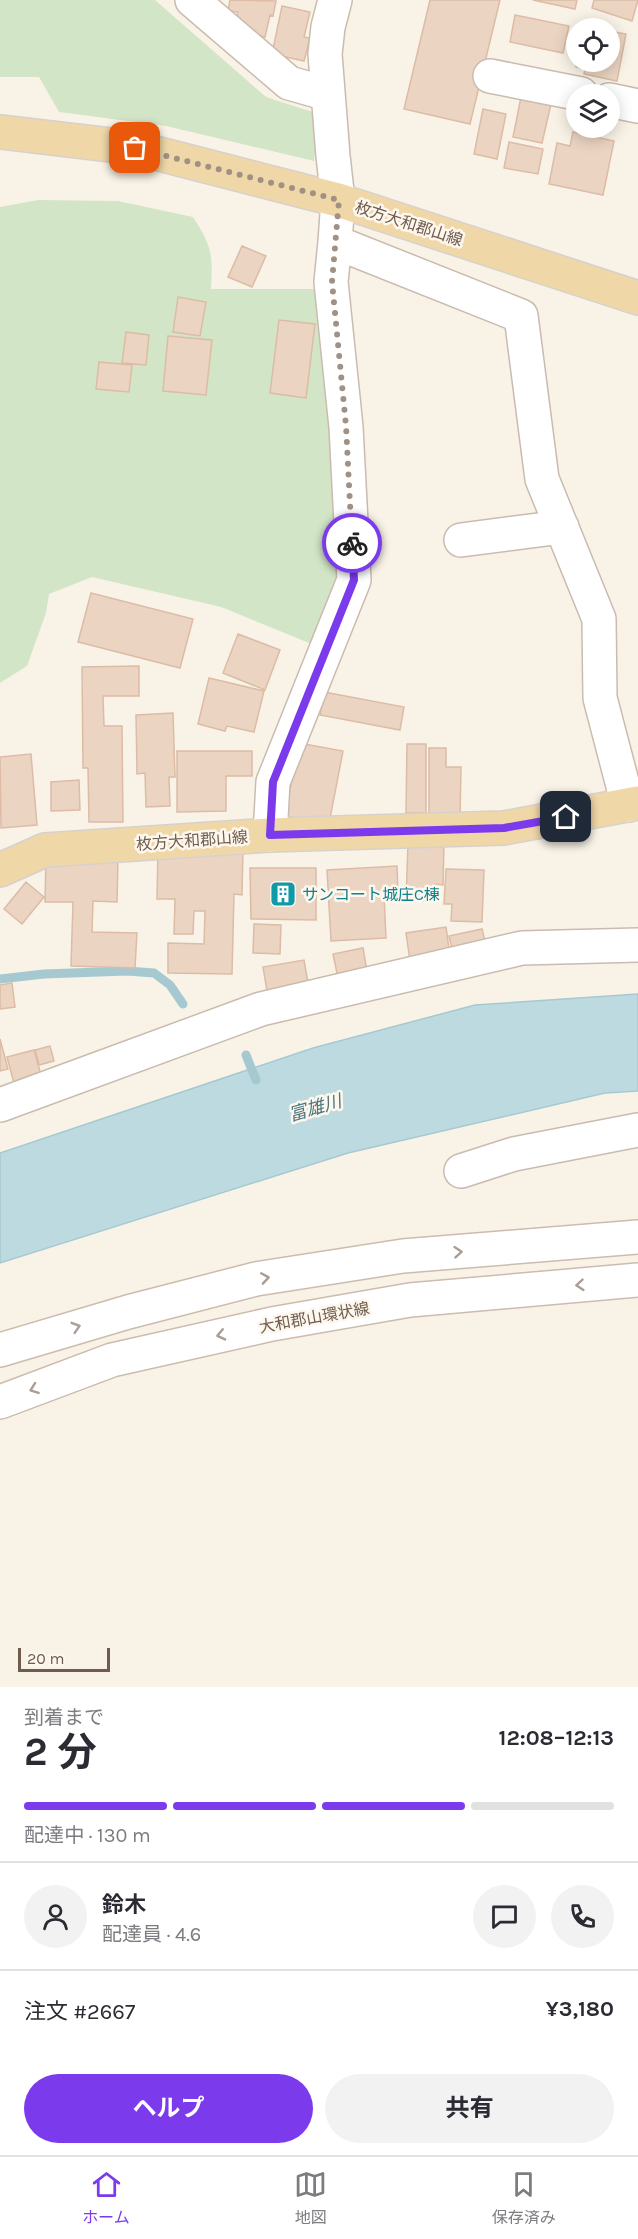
<!DOCTYPE html>
<html lang="ja">
<head>
<meta charset="utf-8">
<style>
	:root { --surface:#fff; --page:#f2f2f3; --text:#2b2b33; --muted:#7c7c81; --line:#e1e1e2; --accent:#7c3aed }
	body { margin:0; font-family:Karla,"Noto Sans JP",sans-serif; background:var(--page); color:var(--text); height:100vh; display:flex; flex-direction:column; font-size:22px; white-space:nowrap }
	* { box-sizing:border-box; margin:0 }
	p { font-size:20px; color:var(--muted) }
	.icon { flex:none; width:33px; height:33px; fill:none; stroke:currentColor; stroke-width:2; stroke-linecap:round; stroke-linejoin:round }
	.map { position:relative; height:1687px; overflow:hidden }
	.panel { display:flex; flex-direction:column; background:var(--surface); flex:1 }
	.panel>* { flex:none }
	.buttons { position:absolute; left:566px; top:18px; display:grid; gap:12px }
	.buttons a { display:grid; place-items:center; width:54px; height:54px; border-radius:50%; background:var(--surface); box-shadow:0 3px 15px #0003; font-size:30px }
	.scale { position:absolute; left:18px; bottom:15px; width:92px; box-sizing:border-box; padding-left:6px; border:3px solid #705c4f; border-top:0; font-size:16px; line-height:21px; white-space:nowrap; color:#705c4f; -webkit-text-stroke:4px #fdf7ed; paint-order:stroke }
	.pin { position:absolute; display:grid; place-items:center; width:51px; height:51px; color:#fff; margin:-26px; border-radius:12px; box-shadow:0 3px 9px #0006 }
	.courier { position:absolute; display:grid; place-items:center; width:60px; height:60px; margin:-30px; border:4px solid #7c3aed; border-radius:50%; background:#fff; color:#222; box-shadow:0 2px 8px #0007 }
	.summary em { font-style:normal; font-weight:700 }
	.summary div { display:flex; flex-direction:column-reverse }
	.summary { display:flex; align-items:center; justify-content:space-between; height:102px; padding:0 24px }
	h1 { font-size:39px; font-weight:700; line-height:45px }
	.bar { display:grid; grid-template-columns:repeat(4,1fr); gap:9px 6px; align-content:center; height:72px; padding:0 24px }
	.bar i { height:8px; border-radius:4px; background:var(--line) }
	.bar .current { background:var(--accent) }
	.bar p { grid-column:span 4 }
	.line { display:flex; align-items:center; gap:15px; padding:0 24px; border-top:2px solid var(--line) }
	.line div { flex:1 }
	.round { display:grid; place-items:center; flex:none; width:63px; height:63px; border-radius:32px; background:var(--page) }
	.primary-button { display:flex; gap:12px; margin-top:auto; padding:12px 24px }
	.primary-button a { flex:1; height:69px; border-radius:36px; background:var(--accent); color:#fff; font-size:24px; font-weight:700; line-height:69px; text-align:center }
	.primary-button a+a { background:var(--page); color:var(--text) }
	.dock { display:flex; justify-content:space-around; align-items:center; height:84px; border-top:2px solid var(--line); background:var(--surface); font-size:16px; color:var(--muted) }
	.dock a { display:grid; justify-items:center; gap:3px }
	.dock .current { color:var(--accent) }
	.map>svg:first-child { display:block }
</style>
</head>
<body>
<div class="map">
<svg width="638" height="1687" viewBox="0 0 638 1687">
	<rect width="100%" height="100%" fill="#f9f3e7"/>
	<path fill="#d3e5c7" d="M0 0H155L266 97 319 114 314 161 166 126 59 112 39 77H0Z
		M38 200 118 201 193 217C212 246 213 255 211 289H324L348 556 314 645 221 607 92 577 49 594 46 613 27 666 0 683V207Z"/>
	<path fill="#bedae1" stroke="#a6c9d1" stroke-width="1.5" d="M638 994V1091L605 1093 348 1153 0 1263V1153L313 1048 475 1005Z"/>
	<g fill="none" stroke-linecap="round" stroke-linejoin="round">
		<path stroke="#a6c9d1" stroke-width="9" d="M0 979 44 974 127 971 154 973 170 985 183 1004
			M246 1055 256 1080"/>
	</g>
	<path fill="#ebd4c2" stroke="#dcbca5" stroke-width="1.5" d="M230 0 276 1 273 16 270 15 265 37 247 33 235 25 238 12 228 11Z
		M430 0H500L470 124 404 109Z
		M533 0H577L575 9Z
		M594 0H638L632 21 592 8Z
		M282 6 310 12 304 37 310 38 304 61 272 54Z
		M515 15 569 26 563 53 510 42Z
		M609 31 626 34 617 81 584 74 585 69 576 67 577 62H609Z
		M521 97 551 104 542 143 513 137Z
		M483 109 506 114 497 159 474 154Z
		M573 132 614 141 603 195 549 184 557 143 570 146Z
		M509 142 543 149 538 174 504 168Z
		M242 246 266 256 252 287 228 277Z
		M178 297 206 302 200 336 173 332Z
		M279 320 315 324 306 398 270 393Z
		M126 332 149 335 146 365 122 363Z
		M168 336 212 340 206 395 163 391Z
		M99 362 132 365 129 392 96 389Z
		M91 593 193 619 180 668 78 642Z
		M238 634 280 650 265 690 223 673Z
		M139 666V696H103L104 726H122L123 822H89L88 768H83L82 667Z
		M209 678 264 691 254 732 227 726 225 731 198 724Z
		M324 692 404 707 400 730 320 715Z
		M173 713 175 777H169L170 806 146 807 145 773 137 774 136 715Z
		M299 743 343 751 329 824 285 816Z
		M407 744H426V813H406Z
		M429 748H446V767H461L460 817H429Z
		M177 751H252V776H226V811L177 812Z
		M31 754 37 825 1 828 0 757Z
		M79 780 80 810 51 811V782Z
		M408 843 444 844 443 885 435 884 434 901 406 900Z
		M158 847 243 848 242 895 234 894 232 974 168 973V943L204 944 205 911H194L193 934H174L175 899H157Z
		M46 856 118 857 117 902 93 901 92 932 137 933 135 968 71 966 73 902H45Z
		M397 866 398 893 384 894 386 938 331 941 327 870Z
		M250 868H316V920L251 919Z
		M446 869 484 870 482 922 451 921 452 904H444Z
		M26 882 44 897 22 924 4 909Z
		M254 924 281 925 280 954 253 953Z
		M446 927 450 956 410 961 406 933Z
		M482 929 487 949 454 957 449 936Z
		M363 948 368 977 339 983 333 954Z
		M304 960 309 989 268 997 263 967Z
		M12 983 15 1007 0 1009V985Z
		M0 1039 8 1069 0 1071Z
		M50 1046 54 1061 39 1065 35 1050Z
		M34 1050 41 1075 14 1083 7 1057Z"/>
	<g fill="none" stroke-linecap="round" stroke-linejoin="round">
		<defs>
			<path id="street" d="M192 0 289 83 328 94
				M335 0 328 27 325 54 333 156 338 200 335 242 521 316 542 479 599 619 600 698 628 805
				M490 76 581 94
				M609 100 638 106
				M461 540 562 527
				M270 835 273 782 354 580 346 427 331 282 335 242
				M0 1105 261 1009 522 948 638 945
				M461 1171 514 1154 638 1130"/>
			<path id="secondary" d="M0 1350 128 1312 256 1279 403 1256 638 1237
				M0 1402 112 1360 272 1324 410 1300 638 1280"/>
			<path id="primary" d="M0 132 136 148 338 200 638 298
				M0 870 45 850 270 835 504 828 638 803"/>
		</defs>
		<use href="#street" stroke="#cabbaf" stroke-width="36"/>
		<use href="#secondary" stroke="#ccbcad" stroke-width="36"/>
		<use href="#primary" stroke="#d7d1ce" stroke-width="36"/>
		<use href="#street" stroke="#fff" stroke-width="33"/>
		<use href="#secondary" stroke="#fff" stroke-width="33"/>
		<use href="#primary" stroke="#f0d7a8" stroke-width="33"/>
	</g>
	<defs><path id="oneway-chevron" d="M-2-3.5L2.5 0L-2 3.5" fill="none" stroke-width="1.6" stroke-linecap="round" stroke-linejoin="round" transform="scale(1.5)"/></defs>
	<g stroke="#a99d95">
		<use href="#oneway-chevron" transform="translate(458 1252) rotate(-5)"/>
		<use href="#oneway-chevron" transform="translate(265 1278) rotate(-9)"/>
		<use href="#oneway-chevron" transform="translate(580 1285) rotate(175)"/>
		<use href="#oneway-chevron" transform="translate(76 1327) rotate(-17)"/>
		<use href="#oneway-chevron" transform="translate(221 1335) rotate(167)"/>
		<use href="#oneway-chevron" transform="translate(34 1389) rotate(160)"/>
	</g>
	<g fill="none" stroke-linecap="round" stroke-linejoin="round">
		<path stroke="#a09184" stroke-width="6" stroke-dasharray="0 10.8" d="M135 148 339 200 332 282 346 426 352 543"/>
		<path stroke="#7c3aed" stroke-width="8" d="M352 543 354 580 273 782 270 835 504 828 566 817"/>
	</g>
	<defs>
		<symbol id="building-square" viewBox="-11 -11 22 22"><rect x="-9" y="-9" width="18" height="18" rx="4" fill="#0f9aa8" stroke="#fdf7ed"/><path d="M-4-6H4V6H1V3H-1V6H-4ZM-2.5-4.3h1.7v1.8h-1.7ZM.8-4.3h1.7v1.8H.8ZM-2.5-1h1.7V.8h-1.7ZM.8-1h1.7V.8H.8Z" fill="#fff"/></symbol>
	</defs>
	<g fill-rule="evenodd">
		<use href="#building-square" x="268" y="879" width="30" height="30"/>
	</g>
	<g text-anchor="middle" stroke-width="5" stroke-linejoin="round" paint-order="stroke">
		<g font-size="16" fill="#705c4f" stroke="#fdf7ed">
			<text transform="translate(409 223) rotate(18)" y="6">枚方大和郡山線</text>
			<text transform="translate(192 840) rotate(-4)" y="6">枚方大和郡山線</text>
			<text transform="translate(314 1317) rotate(-10)" y="6">大和郡山環状線</text>
		</g>
		<g font-size="16" fill="#0d838f" stroke="#fdf7ed" text-anchor="start">
			<text x="302" y="900">サンコート城庄C棟</text>
		</g>
		<g font-size="18" font-style="italic" fill="#4c7680" stroke="#fdf7ed">
			<text transform="translate(315 1108) rotate(-16)" y="6">富雄川</text>
		</g>
	</g>
</svg>
<div class="buttons">
<a><svg class="icon" aria-label="locate" viewBox="0 0 24 24"><circle cx="12" cy="12" r="6"/><path d="M12 2v4M12 18v4M2 12h4M18 12h4"/></svg></a>
<a><svg class="icon" aria-label="layers" viewBox="0 0 24 24"><path d="M12 4l9 5-9 5-9-5zM3 14l9 5 9-5"/></svg></a>
</div>
<div class="scale">20 m</div>
<div class="pin" style="left:135px;top:148px;background:#ea580c"><svg class="icon" aria-label="bag" viewBox="0 0 24 24"><path d="M5 8h14l-1 12H6zM9 8a3 3 0 0 1 6 0"/></svg></div>
<div class="pin" style="left:566px;top:817px;background:#1f2937"><svg class="icon" aria-label="home" viewBox="0 0 24 24"><path d="M3 11l9-7 9 7M6 9v11h12V9"/></svg></div>
<div class="courier" style="left:352px;top:543px"><svg class="icon" aria-label="bike" viewBox="0 0 24 24"><circle cx="6" cy="16" r="4"/><circle cx="18" cy="16" r="4"/><path d="M6 16l4-8h5l3 8M10 8l3 8H6M13 5h3"/></svg></div>
</div>
<section class="panel">
<div class="summary"><div><h1>2 分</h1><p>到着まで</p></div><em>12:08–12:13</em></div>
<div class="bar"><i class="current"></i><i class="current"></i><i class="current"></i><i></i><p>配達中 · 130 m</p></div>
<div class="line" style="height:108px"><a class="round"><svg class="icon" aria-label="person" viewBox="0 0 24 24"><circle cx="12" cy="8" r="4"/><path d="M4 21q1-7 8-7t8 7"/></svg></a><div><b>鈴木</b><p>配達員 · 4.6</p></div><a class="round"><svg class="icon" aria-label="chat" viewBox="0 0 24 24"><path d="M4 5h16v11H9l-5 4z"/></svg></a><a class="round"><svg class="icon" aria-label="phone" viewBox="0 0 24 24"><path d="M5 4h4l2 5-3 2q2 4 5 5l2-3 5 2v4C11 20 4 13 5 4z"/></svg></a></div>
<div class="line" style="height:78px"><div>注文 #2667</div><b>¥3,180</b></div>
<div class="primary-button"><a>ヘルプ</a><a>共有</a></div>
</section>
<nav class="dock">
<a class="current"><svg class="icon" aria-label="home" viewBox="0 0 24 24"><path d="M3 11l9-7 9 7M6 9v11h12V9"/></svg>ホーム</a>
<a><svg class="icon" aria-label="map" viewBox="0 0 24 24"><path d="M3 6l6-2 6 2 6-2v14l-6 2-6-2-6 2zM9 4v14M15 6v14"/></svg>地図</a>
<a><svg class="icon" aria-label="saved" viewBox="0 0 24 24"><path d="M7 4h10v16l-5-4-5 4z"/></svg>保存済み</a>
</nav>
</body>
</html>
